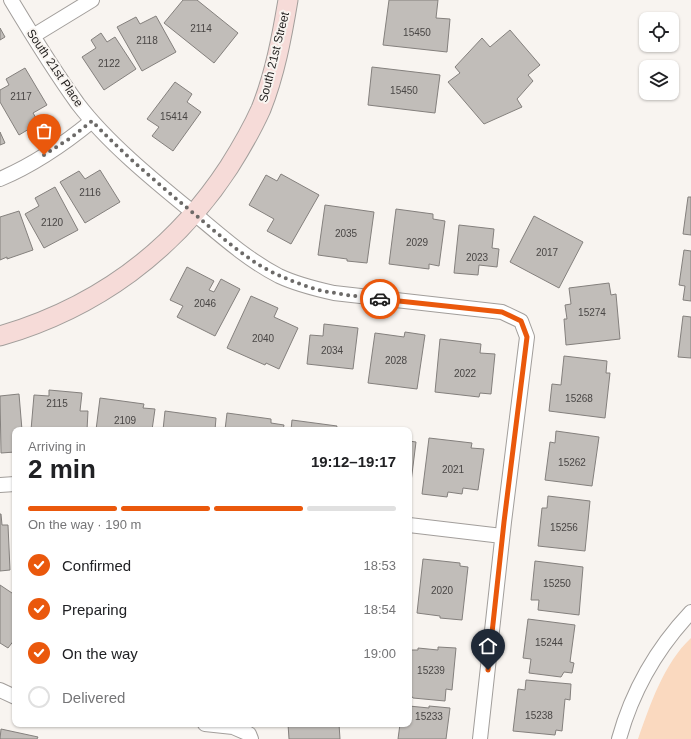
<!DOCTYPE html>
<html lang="en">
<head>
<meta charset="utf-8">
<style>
	:root { --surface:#fff; --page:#f6f6f6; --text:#202124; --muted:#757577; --line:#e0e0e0; --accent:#ea580c }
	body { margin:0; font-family:Helvetica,sans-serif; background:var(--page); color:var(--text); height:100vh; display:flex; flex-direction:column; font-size:15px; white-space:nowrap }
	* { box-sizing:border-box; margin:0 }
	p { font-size:13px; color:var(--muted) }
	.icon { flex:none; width:22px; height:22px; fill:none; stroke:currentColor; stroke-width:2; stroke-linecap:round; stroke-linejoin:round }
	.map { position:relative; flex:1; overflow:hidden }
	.side { position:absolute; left:12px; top:427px; width:400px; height:300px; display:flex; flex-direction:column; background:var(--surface); border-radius:8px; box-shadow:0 1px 3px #0004 }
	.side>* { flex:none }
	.buttons { position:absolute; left:639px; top:12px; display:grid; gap:8px }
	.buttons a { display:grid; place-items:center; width:40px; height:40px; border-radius:8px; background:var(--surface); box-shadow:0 1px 3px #0004; font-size:20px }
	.pin { position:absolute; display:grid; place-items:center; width:34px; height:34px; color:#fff; margin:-41px -17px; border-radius:50% 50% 50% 0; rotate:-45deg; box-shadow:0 0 4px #0007 }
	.pin .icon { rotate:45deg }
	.courier { position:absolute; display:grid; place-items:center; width:40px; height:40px; margin:-20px; border:3px solid #ea580c; border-radius:50%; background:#fff; color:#222; box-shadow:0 1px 5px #0007 }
	.head em { font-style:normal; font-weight:700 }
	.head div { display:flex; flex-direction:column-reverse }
	.head { display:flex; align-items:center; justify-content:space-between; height:68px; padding:0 16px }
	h1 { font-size:26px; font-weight:700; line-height:30px }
	.bar { display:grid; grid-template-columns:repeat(4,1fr); gap:6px 4px; align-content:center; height:48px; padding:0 16px }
	.bar i { height:5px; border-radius:3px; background:var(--line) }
	.bar .active { background:var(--accent) }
	.bar p { grid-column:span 4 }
	ol { padding:0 16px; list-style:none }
	li { display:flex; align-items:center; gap:12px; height:44px }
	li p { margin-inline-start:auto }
	li .icon { padding:4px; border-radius:50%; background:var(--accent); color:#fff; stroke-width:4 }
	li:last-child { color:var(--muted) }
	li i { width:22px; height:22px; border:2px solid var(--line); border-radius:50% }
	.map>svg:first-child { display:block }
</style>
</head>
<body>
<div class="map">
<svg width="691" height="739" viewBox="0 0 691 739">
	<rect width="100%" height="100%" fill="#f8f4f0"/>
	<path fill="#fad9bf" d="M691 638V739H638C650 705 664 663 691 638Z"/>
	<path fill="#c1bdb9" stroke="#84807d" d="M183 0H197L238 33 214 63 164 23Z
		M389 0H438L436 18 450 19 447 52 383 45Z
		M156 16 176 52 142 71 117 27 136 17 140 24Z
		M0 28 5 37 0 40Z
		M510 30 540 65 528 75 533 81 517 99 522 107 484 124 448 82 460 73 455 67 482 38 490 47Z
		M101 33 107 42 115 37 136 69 104 90 82 57 96 48 91 40Z
		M372 67 440 75 435 113 368 105Z
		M25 68 47 105 33 113 39 123 19 135 0 102V90L9 85 6 79Z
		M175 82 192 94 187 102 201 112 173 151 152 136 159 127 147 119Z
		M0 132 5 143 0 145Z
		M100 170 120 202 85 223 60 182 79 171 85 179Z
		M281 174 319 195 291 244 267 231 274 219 249 205 266 175 277 181Z
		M55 187 78 230 44 248 25 214 39 206 35 198Z
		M688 197H691V235L683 234Z
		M325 205 374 212 367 263 347 261V259L318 255Z
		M396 209 433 214V219L445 221 439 266 429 264V269L389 264Z
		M19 211 33 250 7 259V257L0 260V217Z
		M534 216 583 242 559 288 510 262Z
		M459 225 494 229 492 248 499 249 497 267 479 265 478 275 454 273Z
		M684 250 691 251V301L683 300 685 286 679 285Z
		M187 267 214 281 209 290 214 292 221 279 240 289 215 336 177 317 183 306 170 300Z
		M609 283 611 295 616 294 620 339 566 345 564 319H567L565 305 571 304 569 288Z
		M251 296 278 308 274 317 298 328 279 369 266 363 265 365 227 348Z
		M683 316 691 317V358L678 357Z
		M324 324 358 328 353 369 307 364 310 335 323 336Z
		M405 332 425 335 417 389 368 383 375 333 404 337Z
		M440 339 481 344 480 353 495 354 491 394 480 393 479 397 435 392Z
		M564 356 607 361 606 373H610L605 418 549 411 552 384 561 385Z
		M49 390 82 393 80 411H88L87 430H31L34 395 49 396Z
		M19 394 22 430H15V452L1 453 0 396Z
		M100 398 144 404 143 408 155 409 152 430H96Z
		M165 411 216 418 215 430H163Z
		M227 413 271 419V423L284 425 283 430H225Z
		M292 420 337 426 336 430H291Z
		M556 431 599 437 592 486 545 480 550 442 555 443Z
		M429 438 472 443 471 448 484 449 478 490 463 488 462 494 448 492 447 497 422 494Z
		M409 441 416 442 411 482H409Z
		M548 496 590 501 585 551 538 546 542 508H547Z
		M0 514H1L2 525H8L10 570 0 571Z
		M423 559 460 563V566L468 567 462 620 440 618V616L417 613Z
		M535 561 583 567 579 615 538 610 539 600H531Z
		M0 585 15 595V639L8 648 0 643Z
		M528 619 575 625 570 662 574 663 572 673 564 672 561 677 529 673 531 659 523 658Z
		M438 647 456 648 452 690 446 689 445 701 413 698 409 693V650H418V648L438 650Z
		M526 680 571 684 570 700 565 699 562 731 556 730 555 735 513 731 518 689 525 690Z
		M409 706 429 708V706L450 708 446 739H398L400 724H409Z
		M288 724H339L340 739H289Z
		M1 729 38 737 37 739H0Z"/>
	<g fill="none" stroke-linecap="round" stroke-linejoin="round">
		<defs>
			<path id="street" d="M11 0C32 35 54 71 78 104 107 142 152 179 190 210 218 233 246 259 279 276 296 284 316 289 334 293L502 312 521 321 527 337 504 522 480 739
				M33 36 92 0
				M0 179C33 165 64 144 92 121
				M0 485 15 484
				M409 525 502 536
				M0 690 15 697
				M205 724 233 727 249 734 251 739
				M619 739C632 692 657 648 691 612"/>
			<path id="secondary" d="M0 336C96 308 174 251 229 167 241 148 252 129 261 109 275 74 282 36 288 0"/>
		</defs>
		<use href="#street" stroke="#a29e9b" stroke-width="16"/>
		<use href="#secondary" stroke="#a29e9b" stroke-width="21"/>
		<use href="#street" stroke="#fff" stroke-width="14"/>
		<use href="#secondary" stroke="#f6dbd8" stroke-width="19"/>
	</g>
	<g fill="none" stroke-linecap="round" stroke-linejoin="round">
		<path stroke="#6c6a68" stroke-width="4" stroke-dasharray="0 7.2" d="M44 155 72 137 92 121C125 156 162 187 198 217 223 238 252 265 283 277 299 284 317 291 335 293 350 296 365 297 380 299"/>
		<path stroke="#ea580c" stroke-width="5" d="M380 299 502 312 521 321 527 337 504 522 488 670"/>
	</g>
	<g text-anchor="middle" stroke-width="4" stroke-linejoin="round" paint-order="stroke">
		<g font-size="10" fill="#494645">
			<text x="201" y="32">2114</text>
			<text x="417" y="36">15450</text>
			<text x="147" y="44">2118</text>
			<text x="109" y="67">2122</text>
			<text x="404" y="94">15450</text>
			<text x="21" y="100">2117</text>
			<text x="174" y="120">15414</text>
			<text x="90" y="196">2116</text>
			<text x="52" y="226">2120</text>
			<text x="346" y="237">2035</text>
			<text x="417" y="246">2029</text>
			<text x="547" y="256">2017</text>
			<text x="477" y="261">2023</text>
			<text x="205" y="307">2046</text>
			<text x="592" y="316">15274</text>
			<text x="263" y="342">2040</text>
			<text x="332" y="354">2034</text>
			<text x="396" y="364">2028</text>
			<text x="465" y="377">2022</text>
			<text x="579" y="402">15268</text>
			<text x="57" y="407">2115</text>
			<text x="125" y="424">2109</text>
			<text x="572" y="466">15262</text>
			<text x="453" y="473">2021</text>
			<text x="564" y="531">15256</text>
			<text x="557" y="587">15250</text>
			<text x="442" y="594">2020</text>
			<text x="549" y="646">15244</text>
			<text x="431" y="674">15239</text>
			<text x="539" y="719">15238</text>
			<text x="429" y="720">15233</text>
		</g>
		<g font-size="12" fill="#211f1e" stroke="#f8f4f0">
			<text transform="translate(274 57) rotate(-76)" y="4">South 21st Street</text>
			<text transform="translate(55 68) rotate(56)" y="4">South 21st Place</text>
		</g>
	</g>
</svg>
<div class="buttons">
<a><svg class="icon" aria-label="locate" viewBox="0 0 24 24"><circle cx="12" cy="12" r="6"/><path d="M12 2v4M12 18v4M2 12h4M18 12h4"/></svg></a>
<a><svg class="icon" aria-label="layers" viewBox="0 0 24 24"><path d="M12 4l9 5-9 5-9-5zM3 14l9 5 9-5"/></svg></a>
</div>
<div class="pin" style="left:44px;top:155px;background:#ea580c"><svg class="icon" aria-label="bag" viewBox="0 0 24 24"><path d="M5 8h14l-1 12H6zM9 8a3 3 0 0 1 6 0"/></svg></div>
<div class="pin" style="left:488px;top:670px;background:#1f2937"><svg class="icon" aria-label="home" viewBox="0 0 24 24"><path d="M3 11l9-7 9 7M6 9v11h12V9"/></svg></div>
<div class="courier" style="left:380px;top:299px"><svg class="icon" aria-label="car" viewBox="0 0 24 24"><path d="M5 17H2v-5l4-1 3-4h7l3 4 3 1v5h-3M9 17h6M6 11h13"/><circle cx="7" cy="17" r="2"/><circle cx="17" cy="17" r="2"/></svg></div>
<section class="side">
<div class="head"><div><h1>2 min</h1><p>Arriving in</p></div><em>19:12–19:17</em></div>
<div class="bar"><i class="active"></i><i class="active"></i><i class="active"></i><i></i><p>On the way · 190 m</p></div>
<ol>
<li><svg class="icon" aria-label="check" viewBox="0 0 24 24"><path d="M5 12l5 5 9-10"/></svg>Confirmed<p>18:53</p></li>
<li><svg class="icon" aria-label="check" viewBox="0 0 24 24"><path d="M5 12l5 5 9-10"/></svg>Preparing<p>18:54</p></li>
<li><svg class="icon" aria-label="check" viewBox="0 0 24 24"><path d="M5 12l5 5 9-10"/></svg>On the way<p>19:00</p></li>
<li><i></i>Delivered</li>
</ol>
</section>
</div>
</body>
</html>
